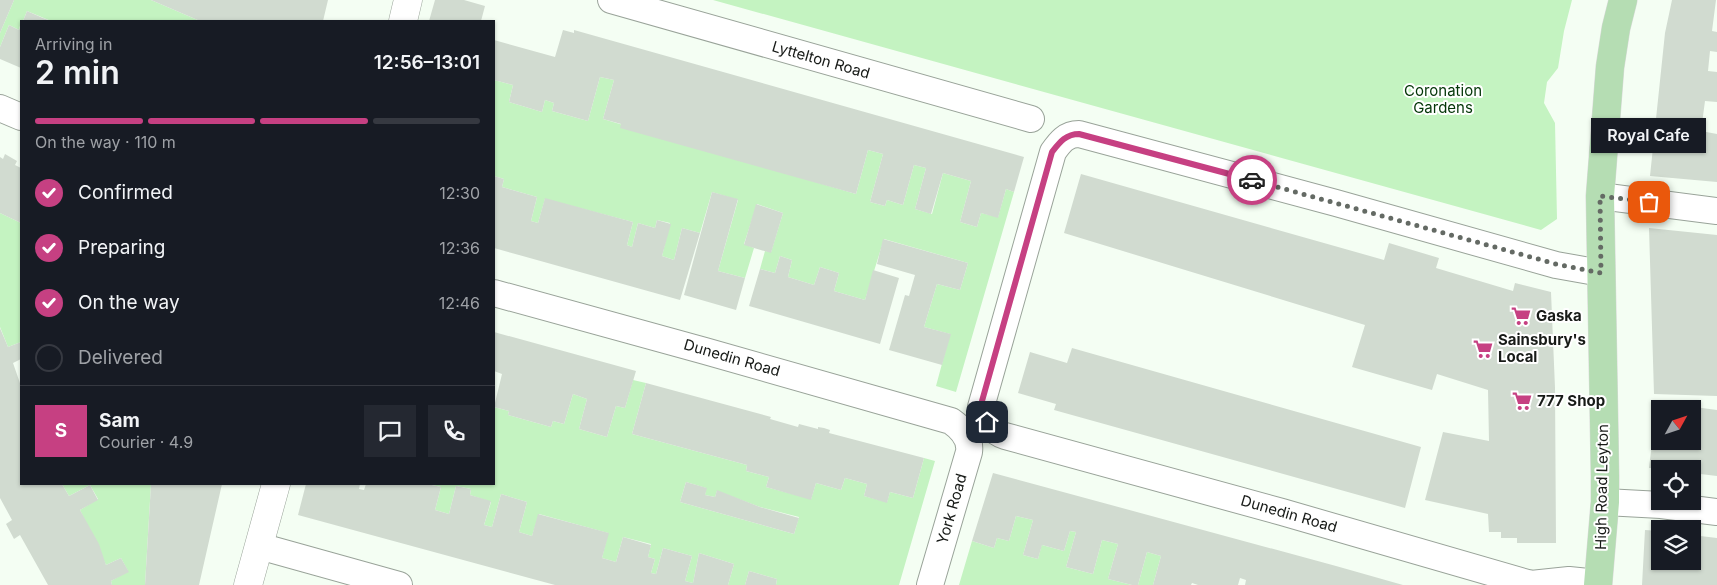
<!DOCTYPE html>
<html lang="en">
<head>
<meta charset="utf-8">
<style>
	:root { --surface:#171b24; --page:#242831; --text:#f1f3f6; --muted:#9ea1a6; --line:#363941; --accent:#c64082 }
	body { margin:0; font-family:Inter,sans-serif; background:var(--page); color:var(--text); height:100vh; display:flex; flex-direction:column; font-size:19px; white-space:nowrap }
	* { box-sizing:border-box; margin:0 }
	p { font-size:16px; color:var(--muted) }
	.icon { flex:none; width:28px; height:28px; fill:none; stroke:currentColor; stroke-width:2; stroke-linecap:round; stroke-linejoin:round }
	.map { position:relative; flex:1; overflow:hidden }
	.details { position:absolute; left:20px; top:20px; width:475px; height:465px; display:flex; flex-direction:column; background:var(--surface); border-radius:0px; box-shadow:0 1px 4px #0004 }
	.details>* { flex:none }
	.needle { width:32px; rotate:50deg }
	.tools { position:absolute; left:1651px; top:400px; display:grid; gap:10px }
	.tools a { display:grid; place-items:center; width:50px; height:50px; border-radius:0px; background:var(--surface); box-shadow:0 1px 4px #0004; font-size:25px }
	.pin { position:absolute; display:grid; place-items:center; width:42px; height:42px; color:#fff; margin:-21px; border-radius:10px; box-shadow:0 2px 8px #0006 }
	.courier { position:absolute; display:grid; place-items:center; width:50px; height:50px; margin:-25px; border:4px solid #c64082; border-radius:50%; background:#fff; color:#222; box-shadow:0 1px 6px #0007 }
	.bubble { position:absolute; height:35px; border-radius:0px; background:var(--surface); box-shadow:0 1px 4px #0004; font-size:16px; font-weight:600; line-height:35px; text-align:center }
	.overview em { font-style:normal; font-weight:600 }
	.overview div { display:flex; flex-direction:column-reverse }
	.overview { display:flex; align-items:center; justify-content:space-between; height:85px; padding:0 15px }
	h1 { font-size:32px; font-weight:600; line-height:38px }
	.bar { display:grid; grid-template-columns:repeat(4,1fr); gap:8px 5px; align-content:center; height:60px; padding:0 15px }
	.bar i { height:6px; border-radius:4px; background:var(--line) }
	.bar .selected { background:var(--accent) }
	.bar p { grid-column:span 4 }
	.line { display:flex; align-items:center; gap:12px; padding:0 15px; border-top:1px solid var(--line) }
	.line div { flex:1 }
	.round { display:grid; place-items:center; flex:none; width:52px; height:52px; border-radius:0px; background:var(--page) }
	ol { padding:0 15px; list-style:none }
	li { display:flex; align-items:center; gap:15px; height:55px }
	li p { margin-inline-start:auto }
	li .icon { padding:5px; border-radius:50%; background:var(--accent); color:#fff; stroke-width:4 }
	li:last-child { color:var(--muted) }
	li i { width:28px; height:28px; border:2px solid var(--line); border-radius:50% }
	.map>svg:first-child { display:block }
</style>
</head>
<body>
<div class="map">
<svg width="1717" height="585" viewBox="0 0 1717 585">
	<rect width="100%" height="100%" fill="#f4fef3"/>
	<path fill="#c4f3c1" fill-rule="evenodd" d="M14 0H151L200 21H51L27 11 23 21H21L19 30 9 25 0 47V33Z
		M713 0H1572L1564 31 1558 68 1547 82 1544 103 1555 123 1557 219 1541 230Z
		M600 77 614 80 603 119 856 194 868 150 883 154 870 202 885 206 887 200 903 205 914 165 926 168 915 209 932 214 943 173 971 181 960 222 977 227 981 213 998 217 1006 189 1014 192 956 392 936 386 950 334 924 327 937 284 960 290 968 263 884 239 865 300 834 291 839 273 820 267 814 285 788 277 792 260 780 256 775 273 760 269 765 251 771 252 783 213 757 204 744 244 754 248 745 278 718 271 738 200 712 192 700 233 682 228 674 260 662 256 670 223 657 220 655 228 638 223 632 247 627 245 633 222 545 199 538 223 531 221 537 197 502 187 504 179 494 176V80L513 85 509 102 542 112 545 100 554 103 552 111 588 121Z
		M0 213 21 223V342L8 347 0 327Z
		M633 380 646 383 632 434 747 465 746 471 769 477 766 487 811 499 816 483 841 490 845 478 867 484 864 496 887 502 890 492 913 498 924 458 935 461 899 585H776L777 579 749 571 745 585H728L734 564 699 553 693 583 685 581 692 556 663 548 656 574 651 573 655 559 648 557 651 544 623 537 616 562 602 558 608 533 539 514 532 536 519 532 527 502 501 494 492 527 484 525 491 502 470 495 471 489 456 486 449 514 435 510 441 487 428 484H494V407L509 411 508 415 551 427 553 421 564 424 573 394 587 399 579 429 607 437 616 406 625 408ZM686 482 706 488 705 495 715 497 717 491 760 507 799 517 794 534 680 502Z
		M62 484H151L145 585H112L111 581 128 571 121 558 106 565 80 510 98 499 90 485 69 496Z
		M1016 516 1033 520 1023 555 1038 559 1047 524 1042 545 1064 551 1070 531 1076 532 1066 567 1093 574 1102 540 1118 544 1108 579 1132 585H959L972 541 994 548 997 538 1009 541Z
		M1147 552 1161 556 1153 585H1138Z"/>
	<path fill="#d1dbd0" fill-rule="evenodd" d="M0 0H14L0 33Z
		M151 0H328L323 21H200Z
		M435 0H464L485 6 481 21H429Z
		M1672 0H1716L1712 31 1717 32V52L1710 51 1708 71 1717 72V102L1705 101 1701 131 1717 134V182L1650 176 1665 33Z
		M27 11 43 18 51 21H23Z
		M9 25 19 30 21 25V68L0 59V47Z
		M563 30 574 33V30L1024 157 1014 192 1006 189 998 218 981 213 977 227 960 222 971 181 943 173 931 214 915 209 926 168 914 165 903 205 887 200 885 206 870 202 883 154 868 150 856 194 620 128 621 124 603 119 614 80 600 77 588 121 552 111 554 103 545 100 542 112 509 102 513 85 494 80V40L555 57Z
		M5 154 17 161 15 165 21 168V223L0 213V157L3 159Z
		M1081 174 1384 260 1389 243 1439 258 1436 268 1513 291 1515 283 1551 292 1555 388 1556 543H1517V538H1501V532H1489L1488 514 1425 500 1443 432 1489 441 1488 390 1437 374 1432 390 1352 367 1365 325 1064 233Z
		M494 176 504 179 502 187 537 197 531 221 538 223 545 198 633 222 627 245 632 247 638 223 655 228 657 220 671 224 662 256 674 260 682 228 700 233 680 300 494 248Z
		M712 192 738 199 718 271 745 278 736 310 684 295Z
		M756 204 783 213 771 253 744 245Z
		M1649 228 1717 235V396L1654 394Z
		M883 239 968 263 960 290 937 284 924 327 951 334 942 365 889 350 905 295 909 296 915 275 877 264Z
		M780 256 792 260 788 277 814 285 820 267 839 273 834 291 865 300 873 270 899 278 880 344 749 306 760 269 775 273Z
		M0 328 8 347 21 342V359L13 363 21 386V484H62L69 496 90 485 98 500 80 510 99 544 106 565 121 558 129 572 111 581 112 585H48L20 535 14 539 6 524 12 520 0 498Z
		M494 332 636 371 625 408 616 406 607 437 579 429 587 399 573 394 564 424 553 421 551 427 508 415 509 411 494 407 502 374 494 371Z
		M1072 348 1421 447 1405 508 1054 410 1056 404 1018 393 1030 352 1067 363Z
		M646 383 771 417 770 419 798 427 799 424 818 429V427L824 428 830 430 829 433 924 458 913 498 890 492 887 503 864 496 867 484 845 478 841 490 816 483 811 500 766 487 769 477 746 471 747 465 632 434Z
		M1657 402 1717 410V476L1692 473V469L1649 468ZM1660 409H1692V441H1660Z
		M993 473 1336 566 1403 585H1245L1246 580 1240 578 1238 585H1198L1192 583 1191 585H1153L1161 556 1147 552 1138 585H1132L1108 579 1118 544 1102 540 1093 574 1066 567 1076 532 1070 531 1064 551 1042 545 1038 559 1023 555 1033 520 1016 516 1009 541 997 538 994 548 972 541Z
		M686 482 707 488 705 495 715 497 717 490 760 507 799 518 794 534 680 502Z
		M151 484H222L199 585H145Z
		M306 484H360L359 489 364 490 366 484H427L441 487 435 510 449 514 456 486 471 489 470 495 491 501 484 525 492 527 501 494 527 502 519 532 532 536 538 514 609 533 602 558 616 562 623 537 651 545 648 557 655 559 651 573 656 574 663 548 692 556 685 581 693 583 699 553 734 564 728 585H555L298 515Z
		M1645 530 1660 531V561H1692V535L1717 538V585H1642Z
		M749 571 777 579 776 585H745Z"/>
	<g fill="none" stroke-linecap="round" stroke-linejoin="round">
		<defs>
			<path id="minor" d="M611 0 1031 119
				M0 108 21 117
				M1600 196 1717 211
				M494 293 705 351 951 421C961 428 971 438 969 452L930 585
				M1605 502 1661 505 1717 512
				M259 546 399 585
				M1598 583 1569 580 1531 584 1282 512 1005 436C991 432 986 419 981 407L1053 152C1060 142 1066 134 1079 134L1336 203 1556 265 1601 273"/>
			<path id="tertiary" d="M403 21 408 0
				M248 585 276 484"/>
			<path id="primary" d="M1598 585 1605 502V476L1600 196 1610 67 1616 28 1623 0"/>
		</defs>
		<use href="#minor" stroke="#99a399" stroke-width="28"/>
		<use href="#tertiary" stroke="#99a399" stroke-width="29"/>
		<use href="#primary" stroke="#dadada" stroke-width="29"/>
		<use href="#minor" stroke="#fff" stroke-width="26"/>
		<use href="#tertiary" stroke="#fff" stroke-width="28"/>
		<use href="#primary" stroke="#b5ddb3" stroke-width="28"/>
	</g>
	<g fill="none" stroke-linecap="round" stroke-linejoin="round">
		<path stroke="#646a64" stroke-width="5" stroke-dasharray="0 9" d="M1252 180 1556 264 1601 273 1600 196 1649 202"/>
		<path stroke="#c64082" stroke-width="6" d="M987 422 982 407V401L1052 152C1060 142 1066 134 1079 134L1252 180"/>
	</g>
	<defs>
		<symbol id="supermarket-bare" viewBox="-9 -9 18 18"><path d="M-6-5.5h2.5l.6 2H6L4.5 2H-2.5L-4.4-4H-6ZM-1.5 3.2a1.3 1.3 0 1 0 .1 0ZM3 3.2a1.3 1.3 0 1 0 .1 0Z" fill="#c64082" stroke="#fff" stroke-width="2.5" paint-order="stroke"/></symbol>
	</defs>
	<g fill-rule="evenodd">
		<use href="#supermarket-bare" x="1507" y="302" width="28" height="28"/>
		<use href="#supermarket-bare" x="1469" y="335" width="28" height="28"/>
		<use href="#supermarket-bare" x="1508" y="387" width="28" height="28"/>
	</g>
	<g text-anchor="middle" stroke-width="4" stroke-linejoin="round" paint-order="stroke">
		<g font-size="15" fill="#171a17" stroke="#fff">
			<text transform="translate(821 60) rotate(16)" y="5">Lyttelton Road</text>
			<text transform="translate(732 358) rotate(16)" y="5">Dunedin Road</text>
			<text transform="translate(1602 487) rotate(-89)" y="5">High Road Leyton</text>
			<text transform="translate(952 509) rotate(-74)" y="5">York Road</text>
			<text transform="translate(1289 514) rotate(16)" y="5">Dunedin Road</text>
		</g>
		<g font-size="15" fill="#023506" stroke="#fff">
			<text x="1443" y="96">Coronation<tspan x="1443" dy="17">Gardens</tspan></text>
		</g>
		<g font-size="15" font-weight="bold" fill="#171a17" stroke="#fff" text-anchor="start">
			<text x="1536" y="321">Gaska</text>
			<text x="1498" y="345">Sainsbury's<tspan x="1498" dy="17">Local</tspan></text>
			<text x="1537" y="406">777 Shop</text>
		</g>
	</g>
</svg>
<div class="tools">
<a><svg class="needle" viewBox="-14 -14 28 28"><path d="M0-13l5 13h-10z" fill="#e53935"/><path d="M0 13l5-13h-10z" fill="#9ea1a6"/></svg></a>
<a><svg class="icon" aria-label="locate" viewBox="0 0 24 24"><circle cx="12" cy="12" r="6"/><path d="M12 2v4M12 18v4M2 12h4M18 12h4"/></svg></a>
<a><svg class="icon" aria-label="layers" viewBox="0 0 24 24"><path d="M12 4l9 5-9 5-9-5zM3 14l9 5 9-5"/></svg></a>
</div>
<div class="pin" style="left:1649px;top:202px;background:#ea580c"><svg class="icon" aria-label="bag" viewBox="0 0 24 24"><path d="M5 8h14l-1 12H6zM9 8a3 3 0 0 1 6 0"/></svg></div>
<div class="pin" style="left:987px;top:422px;background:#1f2937"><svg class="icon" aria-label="home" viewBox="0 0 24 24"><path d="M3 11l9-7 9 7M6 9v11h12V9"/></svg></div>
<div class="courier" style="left:1252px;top:180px"><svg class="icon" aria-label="car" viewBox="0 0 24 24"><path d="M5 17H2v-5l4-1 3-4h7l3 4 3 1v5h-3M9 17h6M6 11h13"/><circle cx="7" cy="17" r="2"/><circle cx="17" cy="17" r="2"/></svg></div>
<div class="bubble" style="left:1591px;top:118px;width:115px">Royal Cafe</div>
<section class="details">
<div class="overview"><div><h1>2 min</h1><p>Arriving in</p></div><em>12:56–13:01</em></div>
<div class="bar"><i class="selected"></i><i class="selected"></i><i class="selected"></i><i></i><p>On the way · 110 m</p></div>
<ol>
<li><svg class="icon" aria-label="check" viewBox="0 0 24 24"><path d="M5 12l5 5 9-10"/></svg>Confirmed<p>12:30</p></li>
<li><svg class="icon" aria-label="check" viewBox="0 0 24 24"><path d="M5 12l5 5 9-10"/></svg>Preparing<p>12:36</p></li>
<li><svg class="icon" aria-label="check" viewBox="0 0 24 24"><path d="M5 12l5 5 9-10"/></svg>On the way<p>12:46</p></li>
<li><i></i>Delivered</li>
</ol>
<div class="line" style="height:90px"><b class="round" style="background:var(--accent);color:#fff">S</b><div><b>Sam</b><p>Courier · 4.9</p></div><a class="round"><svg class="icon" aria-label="chat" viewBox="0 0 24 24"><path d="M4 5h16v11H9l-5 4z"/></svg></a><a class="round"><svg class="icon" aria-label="phone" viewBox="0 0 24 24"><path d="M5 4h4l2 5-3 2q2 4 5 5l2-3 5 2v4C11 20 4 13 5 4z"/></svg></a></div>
</section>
</div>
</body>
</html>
